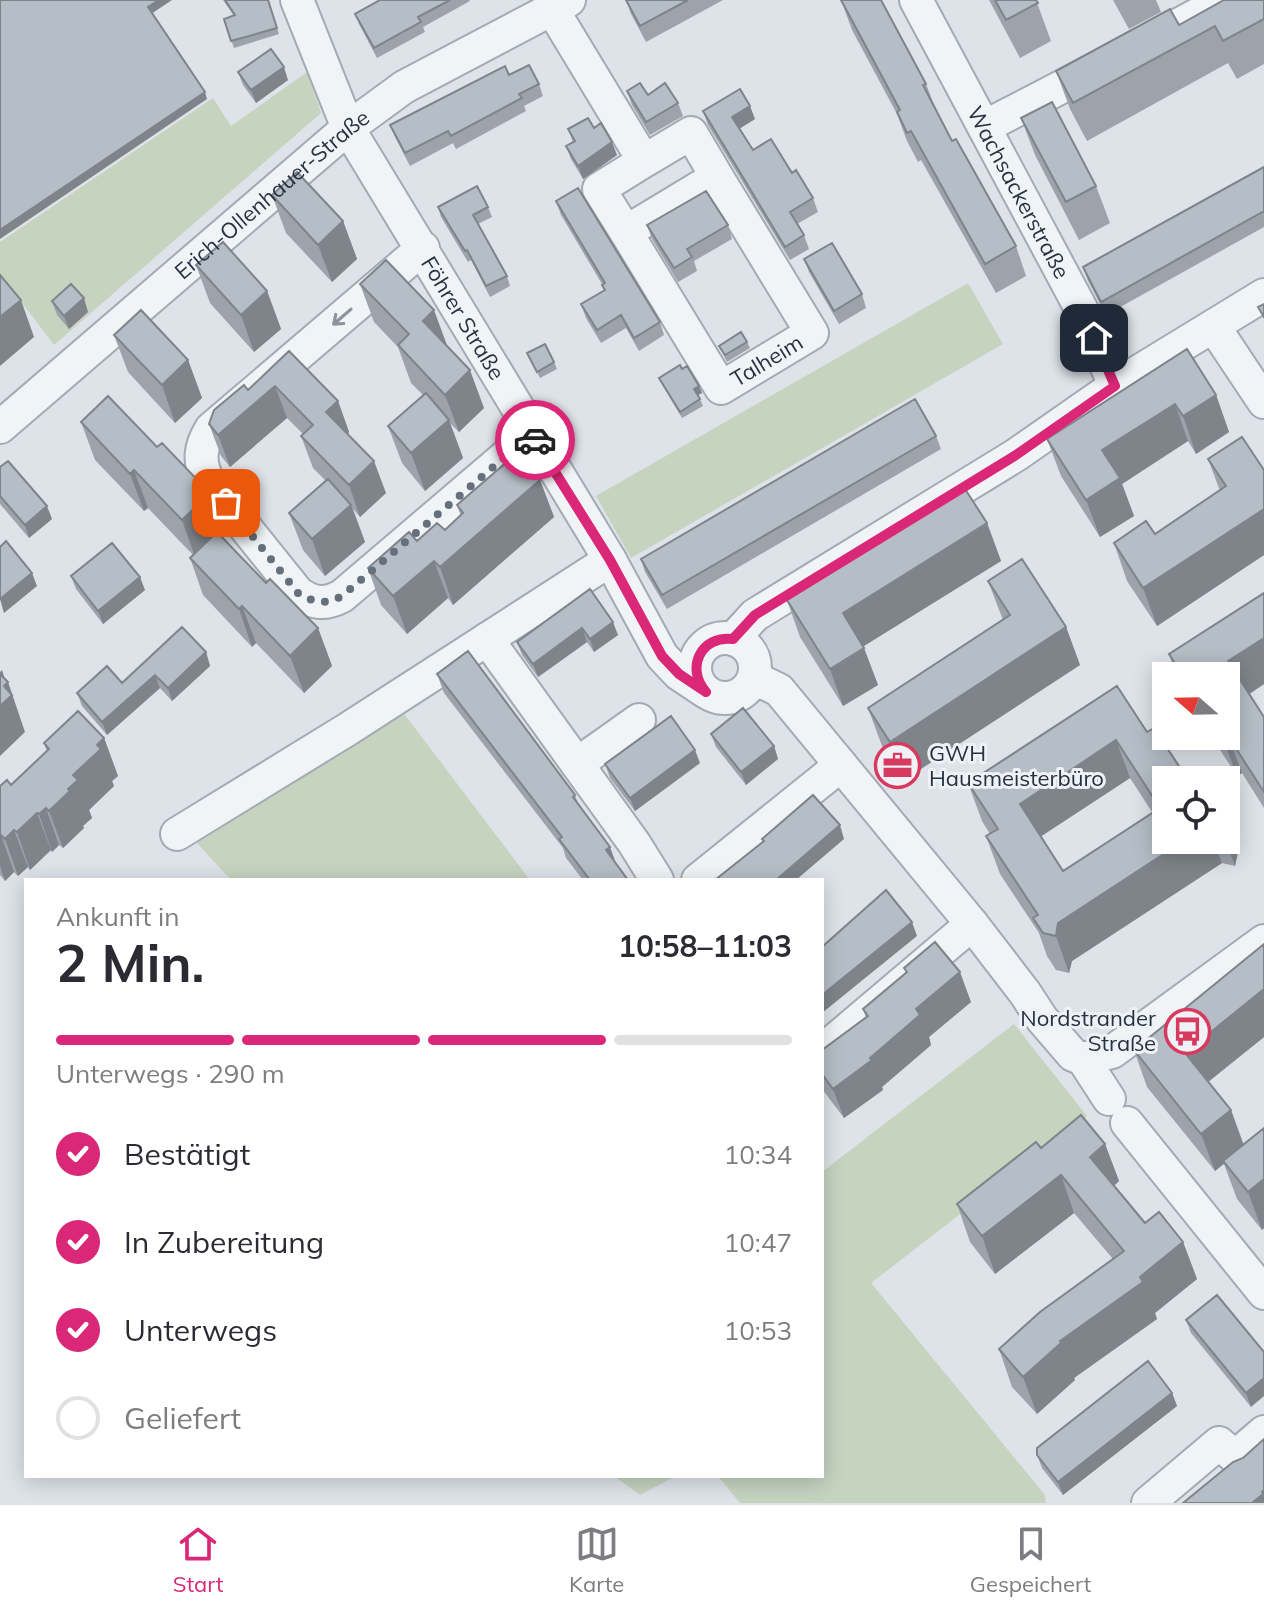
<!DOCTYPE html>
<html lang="de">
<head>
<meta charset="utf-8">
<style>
	:root { --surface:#fff; --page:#f7f7f7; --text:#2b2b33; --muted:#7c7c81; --line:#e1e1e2; --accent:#db2777 }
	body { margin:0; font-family:Mulish,sans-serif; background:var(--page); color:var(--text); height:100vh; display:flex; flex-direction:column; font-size:30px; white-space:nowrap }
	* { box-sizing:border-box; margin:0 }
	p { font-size:26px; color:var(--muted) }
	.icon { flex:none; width:44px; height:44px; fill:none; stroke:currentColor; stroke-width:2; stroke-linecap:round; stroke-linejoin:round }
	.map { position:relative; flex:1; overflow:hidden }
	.sheet { position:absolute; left:24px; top:878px; width:800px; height:600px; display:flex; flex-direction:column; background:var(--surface); border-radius:0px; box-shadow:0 4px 20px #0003 }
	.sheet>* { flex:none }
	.needle { width:52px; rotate:290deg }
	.controls { position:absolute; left:1152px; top:662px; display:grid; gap:16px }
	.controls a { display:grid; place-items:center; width:88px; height:88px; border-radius:0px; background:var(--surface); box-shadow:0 4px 20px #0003; font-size:40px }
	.pin { position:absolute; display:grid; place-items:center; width:68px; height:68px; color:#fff; margin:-34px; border-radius:16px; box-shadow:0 4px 12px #0006 }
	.courier { position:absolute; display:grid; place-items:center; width:80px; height:80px; margin:-40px; border:6px solid #db2777; border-radius:50%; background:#fff; color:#222; box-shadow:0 2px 10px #0007 }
	.summary em { font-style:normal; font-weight:700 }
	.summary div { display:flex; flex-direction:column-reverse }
	.summary { display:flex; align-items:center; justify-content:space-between; height:136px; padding:0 32px }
	h1 { font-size:52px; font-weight:700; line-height:60px }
	.bar { display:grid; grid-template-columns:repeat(4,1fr); gap:12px 8px; align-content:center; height:96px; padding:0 32px }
	.bar i { height:10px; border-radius:6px; background:var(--line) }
	.bar .active { background:var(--accent) }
	.bar p { grid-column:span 4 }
	ol { padding:0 32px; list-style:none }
	li { display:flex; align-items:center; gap:24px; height:88px }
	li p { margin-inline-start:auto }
	li .icon { padding:8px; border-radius:50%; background:var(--accent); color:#fff; stroke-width:4 }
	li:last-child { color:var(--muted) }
	li i { width:44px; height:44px; border:4px solid var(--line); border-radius:50% }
	.menu { display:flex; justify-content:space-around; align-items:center; height:112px; border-top:2px solid var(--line); background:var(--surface); font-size:22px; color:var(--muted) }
	.menu a { display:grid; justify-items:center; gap:4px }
	.menu .active { color:var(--accent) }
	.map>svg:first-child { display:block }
</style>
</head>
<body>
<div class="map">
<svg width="1264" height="1503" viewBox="0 0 1264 1503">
	<rect width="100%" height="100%" fill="#dee3e9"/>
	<path fill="#c6d3bf" d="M307 72 321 113 54 345 4 279 0 282V242L213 98 231 126Z
		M968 283 1003 344 631 558 596 496Z
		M402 711 530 880H231L197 843Z
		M1014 1024 1087 1116 871 1283 1045 1495 1046 1503H740L718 1476H822V1172Z
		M614 1476H676L640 1495Z"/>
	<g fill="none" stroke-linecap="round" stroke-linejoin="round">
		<defs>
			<g id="minor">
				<path id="s1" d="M297 0 348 128 610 560 662 656 679 674 706 692"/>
				<path id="s2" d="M916 0 1086 318 1115 386"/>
				<path d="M552 9 644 161 691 133 717 177 626 232 599 189 644 161"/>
				<path d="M1139 46 1225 0"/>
				<path d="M984 127 1098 68"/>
				<path id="s3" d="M626 232 721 388 812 333 717 177"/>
				<path d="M423 248 211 429C200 447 198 461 208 481L298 593C314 604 325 605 342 596L532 434"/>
				<path d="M1214 327 1264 402"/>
				<path id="s4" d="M0 427 348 128 404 87 569 0"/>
				<circle cx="725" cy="668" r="30"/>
				<path d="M487 639 634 843 657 880"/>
				<path d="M733 639 755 615 1016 455 1115 386 1264 295"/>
				<path d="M754 678 779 690 972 924 1025 993 1042 1019 1073 1055 1083 1059"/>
				<path d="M577 764 639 720"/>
				<path d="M177 834 348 729 610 560"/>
				<path d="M698 880 841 765"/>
				<path d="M822 1051 972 924"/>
				<path d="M1083 1059 1112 1052 1264 941"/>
				<path d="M1083 1059 1109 1099"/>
				<path d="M1127 1123 1264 1293"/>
				<path d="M1148 1503 1219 1443 1235 1457 1264 1432"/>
			</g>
		</defs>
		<use href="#minor" stroke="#a3aab3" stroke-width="36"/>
		<use href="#minor" stroke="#f1f4f7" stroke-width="32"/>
	</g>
	<path fill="#9ca3aa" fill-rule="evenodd" d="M223 0H268L279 34 234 48 224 19 234 16Z
		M380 0H469L470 1 423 27 425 32 377 58 359 24 355 14Z
		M626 0H723L646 42 631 14Z
		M841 0 926 84 936 110 952 141 1016 246 1026 276 996 293 921 160 918 162 907 141 897 114 852 30Z
		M989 0H1036L1051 41 1020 58Z
		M1113 0H1156L1161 12 1129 29Z
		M1264 0V64L1237 79 1228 63 1087 141 1070 109 1056 71Z
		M238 72 288 80 256 103 243 85Z
		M509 75 539 84 543 96 524 106 526 111 456 149 453 143 410 166 395 137 390 125Z
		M627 91 678 103 683 116 650 135 632 105Z
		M703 111 755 119 739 129 753 150 792 173 813 198 818 212 797 224 804 235 809 249 790 260 708 125Z
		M1021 118 1096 186 1110 223 1079 240 1035 155Z
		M594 128 617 155 583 179 571 159 566 146 573 142 568 129Z
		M1264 167V227L1106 315 1088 281 1083 267Z
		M272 195 343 221 357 259 332 282 286 233Z
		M556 201 660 322 664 335 639 351 626 328 601 343 586 318 581 304 604 290 602 284 561 215Z
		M438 207H488L492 217 478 224 507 276 510 286 490 297 471 260 468 262 441 217Z
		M647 225H728L732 239 694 261 697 271 678 282 652 239Z
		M804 259 862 294 866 308 839 324 809 272Z
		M196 265 267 291 281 329 254 352 210 303Z
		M360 284 447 346 484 408 459 432 450 423 463 458 425 491 402 463 388 426 423 395 411 383 398 347 374 322Z
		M52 301 88 312 69 329 57 315Z
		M114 335 188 360 202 398 175 423 128 372Z
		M747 342 750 348 727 362 719 346Z
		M289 351 338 401 349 432 348 434 386 493 360 517 353 509 365 542 325 576 303 550 289 513 326 481 313 468 301 436 303 434 287 418 230 467 221 456 209 424 248 390Z
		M527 353 554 362 557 369 540 378Z
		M682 369 699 386 702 393 698 395 703 406 682 418 662 384 659 378Z
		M1216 395 1229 432 1196 454 1188 441 1122 484 1134 516 1100 537 1061 476 1047 439Z
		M81 422 157 447 210 493 223 530 219 534 266 583 318 628 332 666 304 693 256 643 252 647 203 595 190 558 193 555 148 508 144 511 95 460Z
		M936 436 941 449 667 609 645 572 641 559Z
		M1208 459 1264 470V555L1157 626 1127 581 1114 543 1155 534 1220 491Z
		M0 467 52 519 29 538 0 504Z
		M540 480 554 517 453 605 448 598 407 634 381 605 368 568 417 541 445 530 461 516 457 505Z
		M987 523 1001 561 863 646 878 685 843 706 800 637 787 600Z
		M71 576 145 590 103 624 76 589Z
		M988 581 1066 627 1080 665 904 780 882 746 868 708 1003 620Z
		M590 589 618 635 594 652 587 642 538 677 522 655 517 642Z
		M1264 593V684L1249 694 1264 717V808L1242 773 1237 776 1211 736H1226V676H1177L1169 654Z
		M206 652 210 666 172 701 160 688 107 735 82 706 77 693 122 683Z
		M437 674 575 795 579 806 617 865 628 880H583L566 858 563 848 444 693Z
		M1147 732 1166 840H1226V821L1238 852 1235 866 1222 863 1072 961 1069 973 1056 970 1047 956 1039 933 1000 874 986 836 990 834 982 821 968 783ZM1130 778 1152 812 1063 871 1041 836Z
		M711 734 774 746 778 759 746 785 716 747Z
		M104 738 118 776 112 781 114 786 89 810 92 818 83 826 84 828 63 848 59 845 52 852 51 850 30 870 28 867 18 876 14 872 5 881 0 875V786L11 785 47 752 44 743Z
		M700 763 635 811 610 778 605 764Z
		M904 968 971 1002 929 1037 931 1045 882 1087 883 1090 844 1118 822 1089V1050L866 1018 863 1009 906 973Z
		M1264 1037 1208 1082 1231 1110 1244 1145 1264 1128V1228L1262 1230 1237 1199 1224 1164 1215 1171 1147 1087 1134 1050Z
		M1105 1144 1119 1181 1114 1186 1145 1223 1183 1242 1197 1279 1155 1313 1157 1319 1074 1378 1075 1380 1037 1414 1012 1387 999 1349 1113 1259 1074 1213 995 1274 970 1242 957 1204 1041 1148Z
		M1186 1320 1264 1352 1251 1407 1191 1333Z
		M1172 1393 1177 1406 1063 1495 1042 1468 1037 1455Z"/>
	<path fill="#7f848b" d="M159 0H172L151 14 148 7Z
		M284 67 288 80 256 103 251 90Z
		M205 92 207 99 0 239V230Z
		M750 106 755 119 737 130 732 117Z
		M612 142 617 155 583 179 578 166Z
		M343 221 357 259 332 282 318 245Z
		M267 291 281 329 254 352 241 315Z
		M84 298 88 312 69 329 64 316Z
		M21 300 34 337 0 366V317Z
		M434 310 448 348 423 321Z
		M188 360 202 398 175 423 162 385Z
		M470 370 484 408 459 432 445 395Z
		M275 386 287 418 230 467 218 435Z
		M699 386 702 393 696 396 694 389Z
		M1216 395 1229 432 1196 454 1183 416Z
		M338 401 349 432 338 443 326 412Z
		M1175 404 1188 441 1122 484 1134 516 1100 537 1086 500 1102 450Z
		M449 420 463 458 425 491 411 453Z
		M374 461 386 493 360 517 349 485Z
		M134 470 148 508 144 511 130 474Z
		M540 480 554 517 453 605 440 567Z
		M210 493 223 530 195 557 182 520Z
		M351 505 365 542 325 576 312 539Z
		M47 506 52 519 29 538 25 525Z
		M1264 509V555L1157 626 1143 588Z
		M987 523 1001 561 856 651 843 613Z
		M434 561 448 598 407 634 393 596Z
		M32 573 37 586 4 613 0 599Z
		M140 577 145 590 103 624 98 611Z
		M242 606 256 643 252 647 239 609Z
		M613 622 618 635 594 652 590 639Z
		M1066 627 1080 665 904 780 890 742Z
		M318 628 332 666 304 693 290 656Z
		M582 628 587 642 538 677 533 664Z
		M1264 638V684L1242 699 1228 661Z
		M864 648 878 685 843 706 830 669Z
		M206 652 210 666 172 701 168 688Z
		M2 670 6 683 8 682 25 732 0 756V672Z
		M155 675 160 688 107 735 102 722Z
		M1228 736 1242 773 1237 776 1223 739Z
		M104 738 118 776 112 781 114 786 89 810 92 818 83 826 84 828 63 848 49 811 68 789 73 775 97 745Z
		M1116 740 1130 778 1034 841 1020 804Z
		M774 746 778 759 746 785 741 772Z
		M695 750 700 763 635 811 630 798Z
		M46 808 59 845 52 852 39 814Z
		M37 813 51 850 30 870 17 832Z
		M1226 821 1238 852 1235 866 1225 840Z
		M840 825 844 839 796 880H776Z
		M14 830 28 867 18 876 5 839Z
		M0 835H1L14 872 5 881 0 866Z
		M1185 840H1213L1222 863 1072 961 1069 973 1056 936 1058 923Z
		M610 847 617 866 606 850Z
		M912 922 917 936 822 1013V995Z
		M960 972 971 1002 929 1037 931 1045 882 1087 883 1090 844 1118 833 1089 870 1058 916 1009Z
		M1264 989V1037L1198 1090 1185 1053Z
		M1231 1110 1244 1147 1215 1171 1201 1134Z
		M1105 1144 1119 1181 1104 1194 1090 1157Z
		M1061 1175 1074 1213 995 1274 982 1236Z
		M1264 1179V1228L1262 1230 1248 1192Z
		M1183 1242 1197 1279 1155 1313 1157 1319 1074 1378 1075 1380 1037 1414 1023 1377 1060 1341Z
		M1264 1378V1396L1251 1407 1246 1393Z
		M1172 1393 1177 1406 1063 1495 1058 1482Z
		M1264 1490V1503H1252L1262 1492Z"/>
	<path fill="#b5bdc6" stroke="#7f848b" stroke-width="2" fill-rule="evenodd" d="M0 0H159L148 7 205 92 0 230Z
		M225 0H268L277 28 231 41 224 19 235 15Z
		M380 0H450L418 17 421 22 374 48 355 14Z
		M626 0H688L640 26Z
		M841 0H881L926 84 923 85 952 141 956 139 1016 246 985 264 911 131 907 133 897 112 900 110Z
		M995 0H1036L1038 3 1006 20Z
		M1224 0H1264V19L1223 41 1215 26 1073 103 1056 71 1170 9 1179 25Z
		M271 49 284 67 251 90 238 72Z
		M529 65 539 84 519 94 522 98 451 136 448 131 405 153 390 125 505 66 509 75Z
		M640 83 648 95 665 83 678 103 646 122 627 91Z
		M740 89 750 106 732 117 753 150 771 139 792 173 796 170 813 198 790 212 804 235 785 247 703 111Z
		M1052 102 1096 186 1066 202 1021 118Z
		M588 118 594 128 601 123 612 142 578 166 566 146 575 141 568 129Z
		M1264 167V211L1101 302 1083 267Z
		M297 172 343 221 318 245 272 195Z
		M477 186 488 207 473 215 507 276 486 286 467 250 465 251 438 207Z
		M578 188 660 322 634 338 621 315 597 330 581 304 605 290 602 285 605 283 556 201Z
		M706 191 728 225 687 249 692 257 674 268 647 225Z
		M223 242 267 291 241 315 196 265Z
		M832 243 862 294 834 311 804 259Z
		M386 260 434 310 423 321 470 370 445 395 398 345 409 334 360 284Z
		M0 275 21 300 0 317Z
		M71 284 84 298 64 316 52 301Z
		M1264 304V317L1258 307Z
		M141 310 188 360 162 385 114 335Z
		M741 332 747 342 725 355 719 346Z
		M545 344 554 362 537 372 527 353Z
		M1187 349 1216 395 1183 416 1175 404 1102 450 1120 478 1086 500 1047 439Z
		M289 351 338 401 326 412 374 461 349 485 301 436 313 425 275 386 218 435 209 424 214 410 244 385 248 390Z
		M680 365 682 369 687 366 699 386 694 389 700 399 680 412 659 378Z
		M426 393 449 420 411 453 388 426Z
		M108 396 157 447 162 443 210 493 182 520 134 470 130 474 81 422Z
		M915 399 936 436 662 595 641 559Z
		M1242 437 1264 470V509L1143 588 1114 543 1146 521 1155 534 1226 486 1208 459Z
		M517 453 540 480 440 567 434 561 393 596 368 568 409 532 417 541 437 523 445 530 463 513 457 505Z
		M8 461 47 506 25 525 0 496V467Z
		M328 479 351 505 312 539 289 513Z
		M965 489 987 523 843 613 864 648 830 669 787 600Z
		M217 532 266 583 270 579 318 628 290 656 242 606 239 609 190 558Z
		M6 541 32 573 0 599V547Z
		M112 543 140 577 98 611 71 576Z
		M1022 559 1066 627 890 742 868 708 1010 615 988 581Z
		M590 589 613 622 590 639 582 628 533 664 517 642Z
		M1264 593V638L1228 661 1264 717V792L1228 736 1223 739 1221 736H1226V676H1183L1169 654Z
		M182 627 206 652 168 688 155 675 102 722 77 693 107 666 122 683Z
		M468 651 575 795 573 797 610 847 606 850 628 880H590L559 839 562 837 437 674Z
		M0 674 8 682 4 686 12 695 0 706Z
		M1117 686 1147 732 1154 728 1188 780H1166V840H1185L1058 923 1056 936 1043 933 1033 918 1038 915 986 836 998 829 968 783ZM1116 740 1160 808 1063 871 1020 804Z
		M743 708 774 746 741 772 711 734Z
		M78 711 104 738 97 745 101 749 73 775 78 780 68 789 70 791 49 811 46 808 39 814 37 813 17 832 14 830 5 839 1 835H0V786L7 780 11 785 49 749 44 743Z
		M671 716 695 750 630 798 605 764Z
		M813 795 840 825 776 880H715L764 841 762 839Z
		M886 890 912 922 822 995V947Z
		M935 942 960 972 916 1009 920 1015 870 1058 872 1060 833 1089 822 1074V1050L868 1016 863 1009 907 972 904 968Z
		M1264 944V989L1185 1053 1231 1110 1201 1134 1134 1050Z
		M1081 1115 1105 1144 1090 1157 1145 1223 1159 1212 1183 1242 1140 1277 1143 1282 1060 1341 1061 1343 1023 1377 999 1349 1040 1312 1124 1251 1061 1175 982 1236 957 1204 1036 1142 1041 1148Z
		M1264 1128V1179L1248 1192 1223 1161Z
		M1217 1295 1264 1352V1378L1246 1393 1186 1320Z
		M1148 1361 1172 1393 1058 1482 1037 1455V1448Z
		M1264 1439V1490L1262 1492 1263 1494 1252 1503H1183L1233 1462 1243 1458Z"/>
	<defs><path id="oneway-shaft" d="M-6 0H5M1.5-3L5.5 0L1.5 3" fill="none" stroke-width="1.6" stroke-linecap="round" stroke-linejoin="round" transform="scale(2)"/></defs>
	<use stroke="#8c939c" href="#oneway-shaft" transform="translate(342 317) rotate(139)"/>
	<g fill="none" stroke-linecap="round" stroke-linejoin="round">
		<path stroke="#66707c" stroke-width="8" stroke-dasharray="0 14.4" d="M226 503 298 593C314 603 325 605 342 596L532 434 535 440"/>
		<path stroke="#db2777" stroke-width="10" d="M535 440 610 560 662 656 679 674 706 692C685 668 701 635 733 639L755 615 1016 455 1115 386 1094 338"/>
	</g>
	<defs>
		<symbol id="office-ring" viewBox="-11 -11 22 22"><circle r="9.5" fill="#eef2f6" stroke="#d8395e" stroke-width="1.5"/><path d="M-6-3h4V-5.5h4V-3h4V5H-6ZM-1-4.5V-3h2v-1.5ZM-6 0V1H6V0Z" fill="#d8395e"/></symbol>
		<symbol id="bus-ring" viewBox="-11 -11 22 22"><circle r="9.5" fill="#eef2f6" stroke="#d8395e" stroke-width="1.5"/><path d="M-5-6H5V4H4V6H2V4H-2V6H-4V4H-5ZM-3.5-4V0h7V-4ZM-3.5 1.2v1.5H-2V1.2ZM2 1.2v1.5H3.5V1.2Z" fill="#d8395e"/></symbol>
	</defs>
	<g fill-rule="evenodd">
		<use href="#office-ring" x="872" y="740" width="51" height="51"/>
		<use href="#bus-ring" x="1162" y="1006" width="51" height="51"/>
	</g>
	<g text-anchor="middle" stroke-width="6" stroke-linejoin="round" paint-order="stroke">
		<g font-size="22" fill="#263241" stroke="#eef2f6">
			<text dy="8" stroke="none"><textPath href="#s2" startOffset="218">Wachsackerstraße</textPath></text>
			<text dy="8" stroke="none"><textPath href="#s4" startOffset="358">Erich-Ollenhauer-Straße</textPath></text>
			<text dy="8" stroke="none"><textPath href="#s1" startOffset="360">Föhrer Straße</textPath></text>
			<text dy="8" stroke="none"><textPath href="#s3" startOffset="236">Talheim</textPath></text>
		</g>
		<g font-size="22" fill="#263241" stroke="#eef2f6" text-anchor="start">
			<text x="929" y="761">GWH<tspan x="929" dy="25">Hausmeisterbüro</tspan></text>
			<text x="1156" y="1026" text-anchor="end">Nordstrander<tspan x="1156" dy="25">Straße</tspan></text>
		</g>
	</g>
</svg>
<div class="controls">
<a><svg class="needle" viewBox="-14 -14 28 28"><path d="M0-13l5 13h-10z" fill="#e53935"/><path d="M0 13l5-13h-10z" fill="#7c7c81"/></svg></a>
<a><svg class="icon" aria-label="locate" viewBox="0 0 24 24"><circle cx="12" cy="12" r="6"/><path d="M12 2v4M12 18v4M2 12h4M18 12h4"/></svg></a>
</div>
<div class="pin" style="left:226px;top:503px;background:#ea580c"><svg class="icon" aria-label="bag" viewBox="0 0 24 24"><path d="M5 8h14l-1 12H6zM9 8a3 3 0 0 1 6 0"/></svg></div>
<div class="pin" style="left:1094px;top:338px;background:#1f2937"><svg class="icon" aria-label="home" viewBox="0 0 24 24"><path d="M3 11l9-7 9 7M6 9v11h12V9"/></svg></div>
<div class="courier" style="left:535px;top:440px"><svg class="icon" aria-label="car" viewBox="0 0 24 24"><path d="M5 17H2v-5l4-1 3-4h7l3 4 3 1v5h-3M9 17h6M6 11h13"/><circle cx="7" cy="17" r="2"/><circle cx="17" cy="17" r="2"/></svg></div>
<section class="sheet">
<div class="summary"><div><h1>2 Min.</h1><p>Ankunft in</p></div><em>10:58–11:03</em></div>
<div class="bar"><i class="active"></i><i class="active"></i><i class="active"></i><i></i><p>Unterwegs · 290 m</p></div>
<ol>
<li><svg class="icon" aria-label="check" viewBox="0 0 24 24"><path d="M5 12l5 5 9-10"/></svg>Bestätigt<p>10:34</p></li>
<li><svg class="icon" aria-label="check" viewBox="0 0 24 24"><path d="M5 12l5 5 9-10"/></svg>In Zubereitung<p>10:47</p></li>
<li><svg class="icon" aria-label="check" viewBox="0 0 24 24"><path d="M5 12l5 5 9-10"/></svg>Unterwegs<p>10:53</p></li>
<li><i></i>Geliefert</li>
</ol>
</section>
</div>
<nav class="menu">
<a class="active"><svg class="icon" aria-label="home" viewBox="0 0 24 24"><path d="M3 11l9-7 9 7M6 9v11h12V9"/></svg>Start</a>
<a><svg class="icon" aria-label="map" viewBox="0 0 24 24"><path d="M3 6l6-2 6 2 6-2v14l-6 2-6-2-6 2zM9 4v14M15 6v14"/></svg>Karte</a>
<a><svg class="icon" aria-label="saved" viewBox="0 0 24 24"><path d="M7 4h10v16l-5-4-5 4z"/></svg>Gespeichert</a>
</nav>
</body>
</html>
